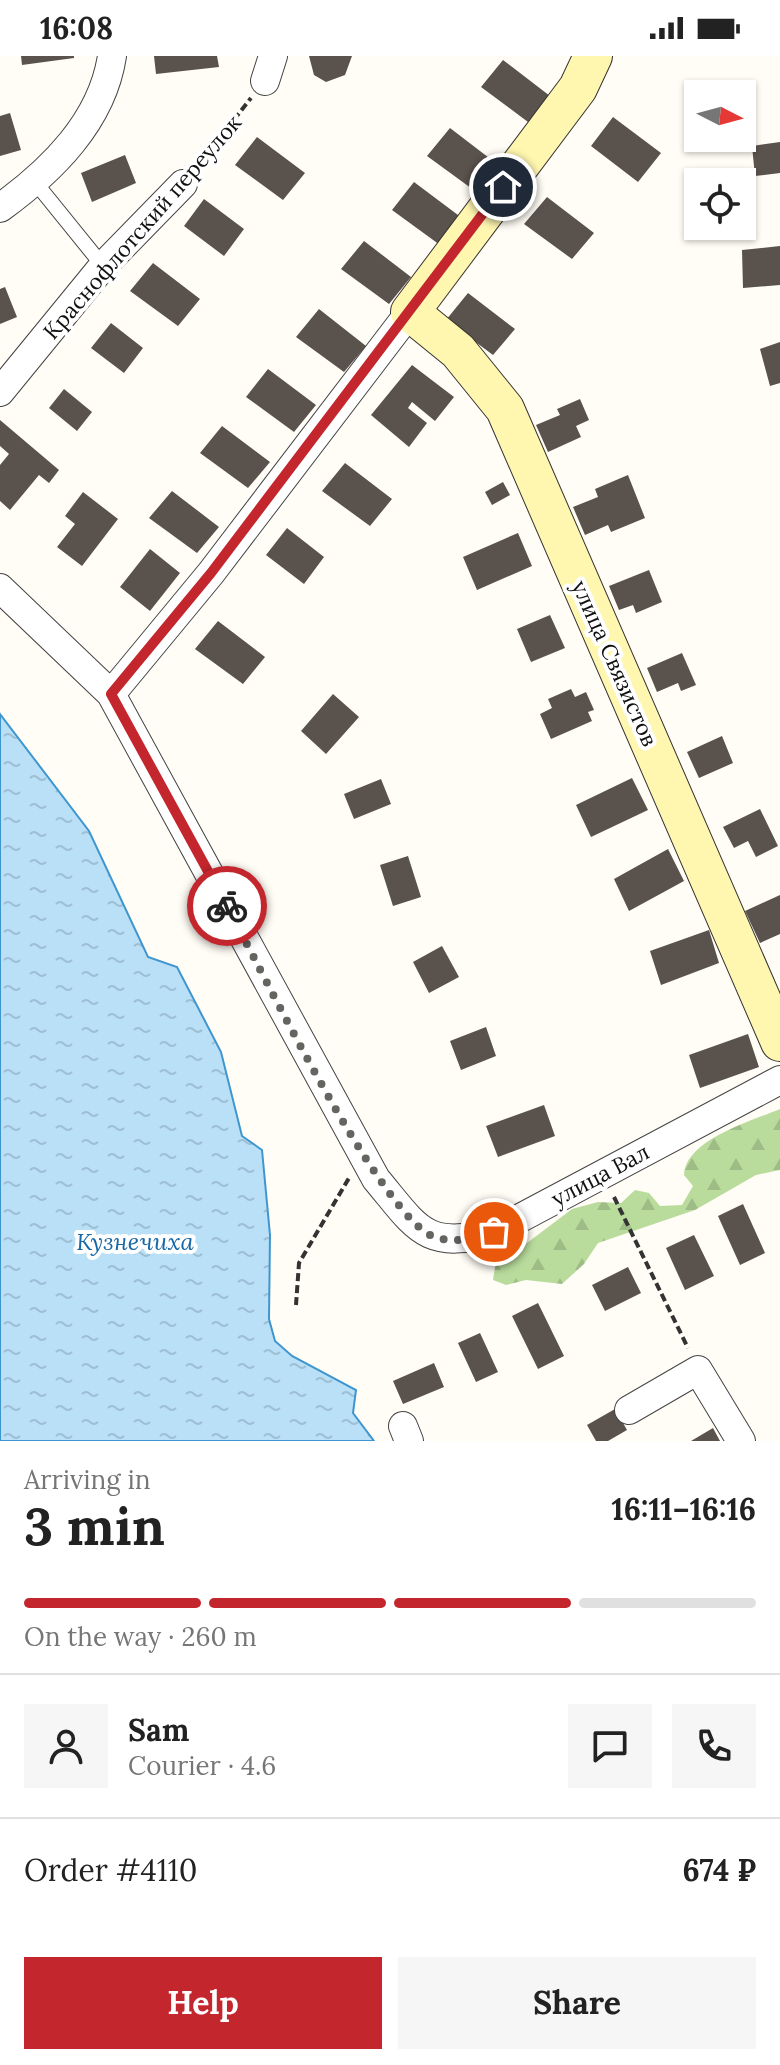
<!DOCTYPE html>
<html lang="en">
<head>
<meta charset="utf-8">
<style>
	:root { --surface:#fff; --page:#f6f6f6; --text:#222; --muted:#767676; --line:#e0e0e0; --accent:#c4262e }
	body { margin:0; font-family:Lora,serif; background:var(--page); color:var(--text); height:100vh; display:flex; flex-direction:column; font-size:30px; white-space:nowrap }
	* { box-sizing:border-box; margin:0 }
	p { font-size:26px; color:var(--muted) }
	.icon { flex:none; width:44px; height:44px; fill:none; stroke:currentColor; stroke-width:2; stroke-linecap:round; stroke-linejoin:round }
	.map { position:relative; height:1385px; overflow:hidden }
	.drawer { display:flex; flex-direction:column; background:var(--surface); flex:1 }
	.drawer>* { flex:none }
	.needle { width:52px; rotate:96deg }
	.fabs { position:absolute; left:684px; top:24px; display:grid; gap:16px }
	.fabs a { display:grid; place-items:center; width:72px; height:72px; border-radius:0px; background:var(--surface); box-shadow:0 2px 6px #0004; font-size:40px }
	.pin { position:absolute; display:grid; place-items:center; width:68px; height:68px; color:#fff; margin:-34px; border:4px solid #fff; border-radius:50%; box-shadow:0 2px 8px #0007 }
	.courier { position:absolute; display:grid; place-items:center; width:80px; height:80px; margin:-40px; border:6px solid #c4262e; border-radius:50%; background:#fff; color:#222; box-shadow:0 2px 10px #0007 }
	.head em { font-style:normal; font-weight:700 }
	.head div { display:flex; flex-direction:column-reverse }
	.head { display:flex; align-items:center; justify-content:space-between; height:136px; padding:0 24px }
	h1 { font-size:52px; font-weight:700; line-height:60px }
	.bar { display:grid; grid-template-columns:repeat(4,1fr); gap:12px 8px; align-content:center; height:96px; padding:0 24px }
	.bar i { height:10px; border-radius:6px; background:var(--line) }
	.bar .current { background:var(--accent) }
	.bar p { grid-column:span 4 }
	.line { display:flex; align-items:center; gap:20px; padding:0 24px; border-top:2px solid var(--line) }
	.line div { flex:1 }
	.round { display:grid; place-items:center; flex:none; width:84px; height:84px; border-radius:0px; background:var(--page) }
	.cta { display:flex; gap:16px; margin-top:auto; padding:16px 24px }
	.cta a { flex:1; height:92px; border-radius:0px; background:var(--accent); color:#fff; font-size:32px; font-weight:700; line-height:92px; text-align:center }
	.cta a+a { background:var(--page); color:var(--text) }
	.status { display:flex; justify-content:space-between; align-items:center; height:56px; padding:0 40px; background:var(--surface); direction:ltr }
	.status svg { height:22px; fill:currentColor }
	.map>svg:first-child { display:block }
</style>
</head>
<body>
<div class="status"><b>16:08</b><svg viewBox="0 0 49 12"><path d="M0 12V9h3v3zM5 12V6h3v6zM10 12V3h3v9zM15 12V0h3v12zM26 1h20v11H26zM47 4h2v5h-2z"/></svg></div>
<div class="map">
<svg width="780" height="1385" viewBox="0 0 780 1385">
	<defs>
		<pattern id="forest-firs" width="22" height="20" patternUnits="userSpaceOnUse" patternTransform="scale(2)"><rect width="22" height="20" fill="#b9dc9c"/><path d="M5 1l3.5 6h-7zM16 11l3.5 6h-7z" fill="#9ebc85"/></pattern>
		<pattern id="water-ripples" width="26" height="14" patternUnits="userSpaceOnUse" patternTransform="scale(2)"><rect width="26" height="14" fill="#b9e0f7"/><path d="M2 4q2-2 4 0t4 0M15 11q2-2 4 0t4 0" fill="none" stroke="#9ebfd3"/></pattern>
	</defs>
	<rect width="100%" height="100%" fill="#fffdf5"/>
	<path fill="url(#forest-firs)" d="M780 1053V1114L756 1119 695 1154 598 1187 584 1208 562 1228 526 1224 506 1229 493 1224 495 1211 506 1198 527 1187 572 1153 598 1146 621 1147 635 1134 649 1137 660 1150 682 1149 693 1130 684 1119C685 1084 752 1065 780 1053Z"/>
	<path fill="url(#water-ripples)" stroke="#3f96cf" stroke-width="2" d="M0 658 89 775 148 901 177 911 221 996 242 1080 262 1094 270 1179 269 1263 275 1285 292 1300 356 1334 353 1357 374 1385H0Z"/>
	<path fill="#5a524d" d="M21 0H74V2L22 9Z
		M154 0H217L219 11 156 18Z
		M309 0H352L345 19 326 26 314 19Z
		M503 4 550 40 528 66 481 31Z
		M10 57 21 94 0 100V60Z
		M613 61 661 97 638 126 591 90Z
		M450 72 497 108 475 135 427 100Z
		M257 81 305 117 283 144 235 109Z
		M780 86V117L755 120 752 90Z
		M125 99 136 127 92 146 81 117Z
		M414 126 462 162 440 189 392 154Z
		M547 141 594 177 572 203 524 168Z
		M204 143 244 173 224 200 184 170Z
		M364 185 411 221 389 248 341 213Z
		M780 190V229L743 232 742 194Z
		M153 207 200 243 178 270 130 235Z
		M5 231 17 261 0 268V233Z
		M468 237 515 273 493 299 446 264Z
		M319 253 366 290 344 316 296 281Z
		M111 267 143 292 124 317 91 292Z
		M780 286V327L770 330 760 293Z
		M412 309 454 341 435 365 412 346 408 352 427 367 409 391 371 359Z
		M268 313 316 349 294 376 246 341Z
		M64 333 92 356 77 375 49 352Z
		M580 343 589 364 576 370 581 381 548 396 536 369 560 359 557 353Z
		M0 364 59 414 49 427 39 419 10 454 0 445V409L9 398 0 390Z
		M222 370 270 406 248 432 200 397Z
		M345 407 392 443 370 470 322 435Z
		M628 419 645 462 611 476 608 469 585 479 573 451 598 441 595 433Z
		M503 426 510 439 492 449 485 436Z
		M172 435 219 471 197 497 149 462Z
		M83 436 118 463 82 510 57 491 75 468 65 460Z
		M287 472 324 501 304 528 266 499Z
		M518 477 532 510 477 534 463 501Z
		M150 493 180 517 150 555 120 531Z
		M649 514 662 546 636 557 633 549 619 554 609 530Z
		M550 559 565 592 531 606 517 573Z
		M218 565 265 601 243 628 195 593Z
		M682 597 696 629 681 635 678 627 657 636 647 612Z
		M571 633 575 641 586 636 594 654 588 656 592 665 551 683 540 658 552 652 548 643Z
		M333 638 359 661 326 698 301 675Z
		M722 680 733 707 699 722 687 696Z
		M632 722 648 754 591 781 576 749Z
		M381 723 391 748 354 763 344 738Z
		M760 753 778 790 756 801 748 785 734 792 723 771Z
		M668 793 684 825 629 855 614 823Z
		M408 800 421 841 393 850 380 809Z
		M780 839V878L760 887 745 855Z
		M709 874 719 907 661 929 650 895Z
		M442 890 459 921 429 937 413 906Z
		M486 971 496 1000 461 1014 450 985Z
		M748 978 759 1011 700 1032 689 999Z
		M544 1049 555 1080 498 1101 486 1070Z
		M743 1148 765 1197 740 1209 718 1160Z
		M694 1179 714 1220 685 1234 666 1192Z
		M628 1211 641 1237 605 1255 592 1229Z
		M538 1247 564 1300 538 1313 512 1260Z
		M480 1277 498 1316 476 1326 458 1287Z
		M434 1307 444 1331 403 1348 393 1325Z
		M615 1353 627 1374 608 1385H596L587 1369Z
		M713 1372 720 1385H691Z"/>
	<g fill="none" stroke-linecap="round" stroke-linejoin="round">
		<defs>
			<path id="lane" d="M35 126 103 210"/>
			<path id="street" d="M265 25 273 0
				M0 152C51 115 102 66 112 0
				M0 336 103 210 183 128
				M0 532 111 638 376 1123C417 1172 425 1195 494 1176L780 1024
				M111 638 211 517 410 256
				M629 1354 698 1314 741 1385
				M403 1370 409 1385"/>
			<path id="secondary" d="M593 0 578 32 410 256 458 295 505 353 780 986"/>
		</defs>
		<use href="#lane" stroke="#444" stroke-width="16"/>
		<use href="#street" stroke="#444" stroke-width="30"/>
		<use href="#secondary" stroke="#333" stroke-width="40"/>
		<path stroke="#333" stroke-width="4" stroke-dasharray="8 4" stroke-linecap="butt" d="M197 111 251 42
			M614 1141 688 1292
			M296 1249 299 1207 349 1122"/>
		<use href="#lane" stroke="#fff" stroke-width="14"/>
		<use href="#street" stroke="#fff" stroke-width="28"/>
		<use href="#secondary" stroke="#fff6b0" stroke-width="38"/>
	</g>
	<g fill="none" stroke-linecap="round" stroke-linejoin="round">
		<path stroke="#646461" stroke-width="8" stroke-dasharray="0 14.4" d="M227 850C260 911 381 1161 434 1181 455 1188 474 1182 494 1176"/>
		<path stroke="#c4262e" stroke-width="10" d="M227 850 111 638 211 517 503 131"/>
	</g>
	<g text-anchor="middle" stroke-width="8" stroke-linejoin="round" paint-order="stroke">
		<g font-size="22" fill="#111" stroke="#fff">
			<text transform="translate(142 171) rotate(-49)" y="8">Краснофлотский переулок</text>
			<text transform="translate(615 607) rotate(66)" y="8">улица Связистов</text>
			<text transform="translate(600 1119) rotate(-28)" y="8">улица Вал</text>
		</g>
		<g font-size="24" font-style="italic" fill="#1768a6" stroke="#fff">
			<text x="135" y="1194">Кузнечиха</text>
		</g>
	</g>
</svg>
<div class="fabs">
<a><svg class="needle" viewBox="-14 -14 28 28"><path d="M0-13l5 13h-10z" fill="#e53935"/><path d="M0 13l5-13h-10z" fill="#767676"/></svg></a>
<a><svg class="icon" aria-label="locate" viewBox="0 0 24 24"><circle cx="12" cy="12" r="6"/><path d="M12 2v4M12 18v4M2 12h4M18 12h4"/></svg></a>
</div>
<div class="pin" style="left:494px;top:1176px;background:#ea580c"><svg class="icon" aria-label="bag" viewBox="0 0 24 24"><path d="M5 8h14l-1 12H6zM9 8a3 3 0 0 1 6 0"/></svg></div>
<div class="pin" style="left:503px;top:131px;background:#1f2937"><svg class="icon" aria-label="home" viewBox="0 0 24 24"><path d="M3 11l9-7 9 7M6 9v11h12V9"/></svg></div>
<div class="courier" style="left:227px;top:850px"><svg class="icon" aria-label="bike" viewBox="0 0 24 24"><circle cx="6" cy="16" r="4"/><circle cx="18" cy="16" r="4"/><path d="M6 16l4-8h5l3 8M10 8l3 8H6M13 5h3"/></svg></div>
</div>
<section class="drawer">
<div class="head"><div><h1>3 min</h1><p>Arriving in</p></div><em>16:11–16:16</em></div>
<div class="bar"><i class="current"></i><i class="current"></i><i class="current"></i><i></i><p>On the way · 260 m</p></div>
<div class="line" style="height:144px"><a class="round"><svg class="icon" aria-label="person" viewBox="0 0 24 24"><circle cx="12" cy="8" r="4"/><path d="M4 21q1-7 8-7t8 7"/></svg></a><div><b>Sam</b><p>Courier · 4.6</p></div><a class="round"><svg class="icon" aria-label="chat" viewBox="0 0 24 24"><path d="M4 5h16v11H9l-5 4z"/></svg></a><a class="round"><svg class="icon" aria-label="phone" viewBox="0 0 24 24"><path d="M5 4h4l2 5-3 2q2 4 5 5l2-3 5 2v4C11 20 4 13 5 4z"/></svg></a></div>
<div class="line" style="height:104px"><div>Order #4110</div><b>674 ₽</b></div>
<div class="cta"><a>Help</a><a>Share</a></div>
</section>
</body>
</html>
